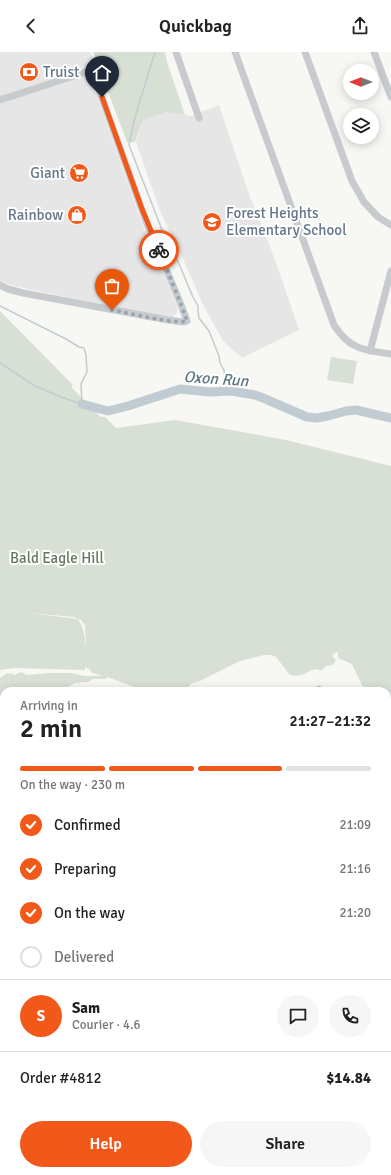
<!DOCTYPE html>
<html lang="en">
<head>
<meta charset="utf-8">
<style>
	:root { --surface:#fff; --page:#f6f6f6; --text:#222; --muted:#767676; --line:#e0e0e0; --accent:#f25819 }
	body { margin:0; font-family:Signika,sans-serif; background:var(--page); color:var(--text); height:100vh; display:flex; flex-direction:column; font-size:15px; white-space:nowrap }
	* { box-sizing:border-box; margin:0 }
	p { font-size:13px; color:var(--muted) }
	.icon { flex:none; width:22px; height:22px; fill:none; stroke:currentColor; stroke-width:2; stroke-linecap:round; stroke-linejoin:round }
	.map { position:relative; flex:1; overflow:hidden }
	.panel { position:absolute; left:0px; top:635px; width:391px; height:488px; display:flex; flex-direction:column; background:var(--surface); border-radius:12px 12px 0 0; box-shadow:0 2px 10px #0003 }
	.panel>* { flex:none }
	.needle { width:26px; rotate:270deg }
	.tools { position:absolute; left:343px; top:12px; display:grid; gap:8px }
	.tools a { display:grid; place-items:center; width:36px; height:36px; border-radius:50%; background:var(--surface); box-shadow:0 2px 10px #0003; font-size:20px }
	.pin { position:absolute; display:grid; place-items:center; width:34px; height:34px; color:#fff; margin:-41px -17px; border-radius:50% 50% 50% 0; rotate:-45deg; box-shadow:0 0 4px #0007 }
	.pin .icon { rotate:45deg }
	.courier { position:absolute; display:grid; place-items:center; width:40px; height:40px; margin:-20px; border:3px solid #f25819; border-radius:50%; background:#fff; color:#222; box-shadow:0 1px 5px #0007 }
	.headline em { font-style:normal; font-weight:600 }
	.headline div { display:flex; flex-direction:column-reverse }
	.headline { display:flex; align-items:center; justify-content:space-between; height:68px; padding:0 20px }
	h1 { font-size:26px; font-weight:600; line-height:30px }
	.bar { display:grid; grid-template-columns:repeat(4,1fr); gap:6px 4px; align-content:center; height:48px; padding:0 20px }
	.bar i { height:5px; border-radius:3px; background:var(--line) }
	.bar .current { background:var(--accent) }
	.bar p { grid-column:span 4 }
	.line { display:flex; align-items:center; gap:10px; padding:0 20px; border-top:1px solid var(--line) }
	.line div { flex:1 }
	.round { display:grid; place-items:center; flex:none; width:42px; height:42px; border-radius:21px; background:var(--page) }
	ol { padding:0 20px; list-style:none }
	li { display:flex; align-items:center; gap:12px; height:44px }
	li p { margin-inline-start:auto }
	li .icon { padding:4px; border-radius:50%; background:var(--accent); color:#fff; stroke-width:4 }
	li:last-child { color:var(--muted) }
	li i { width:22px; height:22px; border:2px solid var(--line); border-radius:50% }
	.primary-button { display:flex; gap:8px; margin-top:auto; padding:8px 20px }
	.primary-button a { flex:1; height:46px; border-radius:24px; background:var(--accent); color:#fff; font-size:16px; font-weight:600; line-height:46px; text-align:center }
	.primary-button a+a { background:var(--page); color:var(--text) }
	header { display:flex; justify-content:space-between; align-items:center; height:52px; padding:0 20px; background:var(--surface); font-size:18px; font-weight:600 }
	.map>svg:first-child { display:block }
</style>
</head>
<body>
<header><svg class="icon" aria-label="back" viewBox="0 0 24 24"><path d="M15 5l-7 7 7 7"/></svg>Quickbag<svg class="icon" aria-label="share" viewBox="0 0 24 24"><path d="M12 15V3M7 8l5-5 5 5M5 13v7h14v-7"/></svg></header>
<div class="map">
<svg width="391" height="1123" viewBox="0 0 391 1123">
	<rect width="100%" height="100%" fill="#f7f7f4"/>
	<path fill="#e5e6e5" d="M0 0H90L93 6 87 9 88 11 86 13 144 177 176 251 178 258 176 262 173 265 169 266 76 247 14 234 0 229Z
		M219 53 250 145 274 205 299 278 242 306 223 289 203 253 184 209 160 159 136 90 143 68 166 60 191 64Z"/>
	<path fill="#d8e0d5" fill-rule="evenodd" d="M93 0H165L167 10 185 63 166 60 143 68 135 90H127Z
		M0 259 73 333 71 335 101 365H105L116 376 175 368 286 388 391 414V659L387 656V639H367L362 633 352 612 338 606V600L333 602 332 604 336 608 333 613 326 614 321 619C313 614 309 621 301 623 298 624 294 624 290 623L276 605 271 603H264L240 609 200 629 192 631 185 639H146L107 625 106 627H93L88 630 75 631 70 634 58 639H4V673L0 674V626C5 622 9 620 15 623L21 620 27 623 48 621H72L85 624H102L90 620 91 618 85 615V618L15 616 0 618ZM29 561 74 565 81 568 85 573 86 595C84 584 85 578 78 567Z
		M331 305 357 309 353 332 327 328Z
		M187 1119H222L232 1123H196Z"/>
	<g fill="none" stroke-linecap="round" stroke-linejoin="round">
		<path stroke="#c1ccd2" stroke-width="1.5" d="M155 0 135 65 129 93 164 183 180 214 192 243 198 254V259L199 266 209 279 219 304 220 311 224 318 225 327 231 339
			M0 254 66 287 79 295 84 296 86 303 87 320 81 332 82 352 64 346 35 334 0 311"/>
		<path stroke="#c1ccd2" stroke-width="9" d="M82 352 108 359 128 354 180 337 210 340 231 339 255 343 263 346 307 365 317 366 328 364 346 359 356 358 391 366"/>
		<defs>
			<path id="highway" d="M0 1054 4 1055
				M0 1061 4 1063
				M0 1077 4 1079
				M118 1119 128 1123
				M158 1119 168 1123"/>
		</defs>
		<use href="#highway" stroke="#b9bdc0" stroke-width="11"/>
		<path stroke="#c7cbce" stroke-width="7" d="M176 0 199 66
			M235 0 334 273C350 298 364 298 391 302
			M305 0 352 129 364 150 378 165 391 173
			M374 0 391 45
			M0 48 92 18 147 172 180 250 187 269 183 270 168 268 23 241 8 237 0 233
			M370 299 391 219
			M319 639V637
			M387 830 391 839
			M0 840 4 842
			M0 1030 4 1032
			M360 1119 366 1123"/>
		<use href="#highway" stroke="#fff" stroke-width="10"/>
	</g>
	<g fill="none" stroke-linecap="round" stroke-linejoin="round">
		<path stroke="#97a3ae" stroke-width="4" stroke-dasharray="0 7.2" d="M112 258C127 260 174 273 187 269L180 250 159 198"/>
		<path stroke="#f25819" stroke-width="5" d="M102 45 142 157 159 198"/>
	</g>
	<defs>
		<symbol id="bank-disc" viewBox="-11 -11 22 22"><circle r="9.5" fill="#f25819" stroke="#fff"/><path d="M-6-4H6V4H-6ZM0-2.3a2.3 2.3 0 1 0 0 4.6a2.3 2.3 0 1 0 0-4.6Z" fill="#fff"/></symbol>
		<symbol id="supermarket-disc" viewBox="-11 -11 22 22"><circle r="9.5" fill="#f25819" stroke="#fff"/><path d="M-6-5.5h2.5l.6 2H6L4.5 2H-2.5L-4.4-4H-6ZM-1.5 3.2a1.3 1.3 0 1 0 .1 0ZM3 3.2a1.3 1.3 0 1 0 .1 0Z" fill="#fff"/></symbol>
		<symbol id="shop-disc" viewBox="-11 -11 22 22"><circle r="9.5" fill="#f25819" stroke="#fff"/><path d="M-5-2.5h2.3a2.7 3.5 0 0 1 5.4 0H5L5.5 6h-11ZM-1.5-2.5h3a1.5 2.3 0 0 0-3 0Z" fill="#fff"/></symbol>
		<symbol id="school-disc" viewBox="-11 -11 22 22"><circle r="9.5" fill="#f25819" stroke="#fff"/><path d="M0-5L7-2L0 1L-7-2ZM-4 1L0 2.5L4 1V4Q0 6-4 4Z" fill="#fff"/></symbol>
	</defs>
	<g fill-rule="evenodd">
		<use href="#bank-disc" x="18" y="9" width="22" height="22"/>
		<use href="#supermarket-disc" x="68" y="110" width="22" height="22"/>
		<use href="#shop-disc" x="66" y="152" width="22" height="22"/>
		<use href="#school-disc" x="201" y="159" width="22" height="22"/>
	</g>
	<g text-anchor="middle" stroke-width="4" stroke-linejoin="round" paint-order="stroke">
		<g font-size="15" fill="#647688" stroke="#fff" text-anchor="start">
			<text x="43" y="25">Truist</text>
			<text x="65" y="126" text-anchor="end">Giant</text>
			<text x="226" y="166">Forest Heights<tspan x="226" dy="17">Elementary School</tspan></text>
			<text x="63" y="168" text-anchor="end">Rainbow</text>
		</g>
		<g font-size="15" fill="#63795f" stroke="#fff">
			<text x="57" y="511">Bald Eagle Hill</text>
		</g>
		<g font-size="16" font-style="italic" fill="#5f7783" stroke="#fff">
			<text transform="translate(216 326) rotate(4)" y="6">Oxon Run</text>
		</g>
	</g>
</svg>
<div class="tools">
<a><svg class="needle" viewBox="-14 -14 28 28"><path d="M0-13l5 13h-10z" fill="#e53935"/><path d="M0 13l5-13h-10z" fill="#767676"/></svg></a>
<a><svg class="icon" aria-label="layers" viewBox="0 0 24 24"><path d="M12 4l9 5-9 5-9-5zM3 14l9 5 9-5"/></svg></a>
</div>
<div class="pin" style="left:112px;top:258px;background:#ea580c"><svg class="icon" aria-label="bag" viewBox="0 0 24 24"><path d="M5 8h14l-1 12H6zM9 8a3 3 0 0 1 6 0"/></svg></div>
<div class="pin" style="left:102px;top:45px;background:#1f2937"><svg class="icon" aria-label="home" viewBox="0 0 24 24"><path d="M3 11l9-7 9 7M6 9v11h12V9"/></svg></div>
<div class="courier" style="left:159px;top:198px"><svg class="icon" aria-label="bike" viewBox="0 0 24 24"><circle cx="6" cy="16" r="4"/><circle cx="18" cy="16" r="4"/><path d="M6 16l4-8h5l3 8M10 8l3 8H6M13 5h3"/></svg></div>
<section class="panel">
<div class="headline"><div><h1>2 min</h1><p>Arriving in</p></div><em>21:27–21:32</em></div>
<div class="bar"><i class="current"></i><i class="current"></i><i class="current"></i><i></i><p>On the way · 230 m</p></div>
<ol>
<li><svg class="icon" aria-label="check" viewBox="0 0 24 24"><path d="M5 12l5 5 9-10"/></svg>Confirmed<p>21:09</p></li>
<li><svg class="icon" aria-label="check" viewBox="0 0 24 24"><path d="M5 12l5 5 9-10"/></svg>Preparing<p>21:16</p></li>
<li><svg class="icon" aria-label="check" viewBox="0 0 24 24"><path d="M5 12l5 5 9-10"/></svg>On the way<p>21:20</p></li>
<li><i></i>Delivered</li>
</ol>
<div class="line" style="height:72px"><b class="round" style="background:var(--accent);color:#fff">S</b><div><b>Sam</b><p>Courier · 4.6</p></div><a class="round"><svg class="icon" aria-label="chat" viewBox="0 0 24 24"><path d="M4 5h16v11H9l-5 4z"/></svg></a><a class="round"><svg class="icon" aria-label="phone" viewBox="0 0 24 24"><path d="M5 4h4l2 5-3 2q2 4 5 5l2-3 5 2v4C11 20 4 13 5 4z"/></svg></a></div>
<div class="line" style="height:52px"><div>Order #4812</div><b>$14.84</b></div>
<div class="primary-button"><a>Help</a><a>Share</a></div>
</section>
</div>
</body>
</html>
